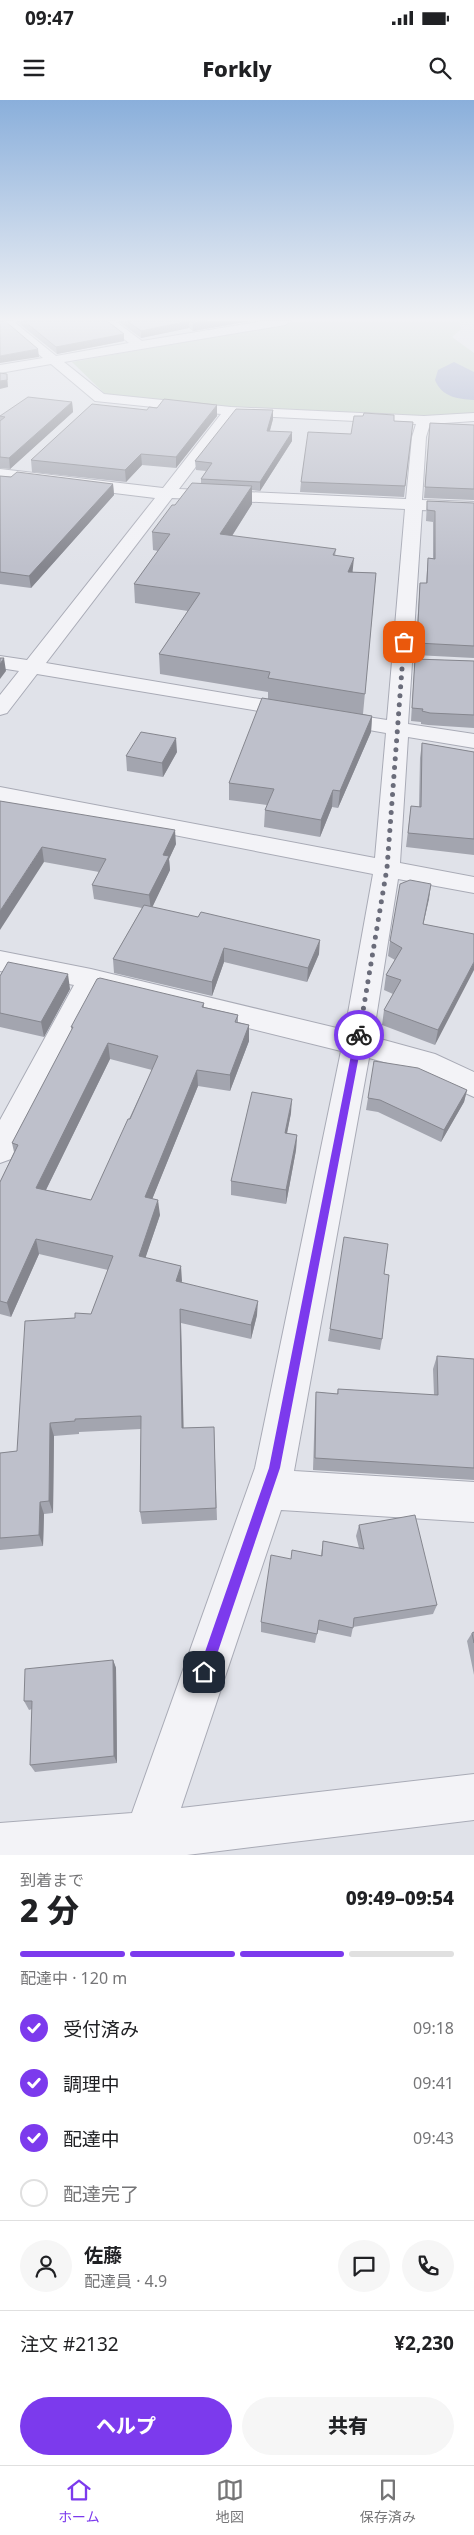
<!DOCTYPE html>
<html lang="ja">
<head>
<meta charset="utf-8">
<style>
	:root { --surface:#fff; --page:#f6f6f6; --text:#202124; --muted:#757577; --line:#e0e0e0; --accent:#7c3aed }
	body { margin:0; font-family:"Noto Sans","Noto Sans JP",sans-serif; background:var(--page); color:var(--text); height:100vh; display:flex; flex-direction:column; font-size:19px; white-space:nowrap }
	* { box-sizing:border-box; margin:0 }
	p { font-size:16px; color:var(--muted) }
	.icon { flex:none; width:28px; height:28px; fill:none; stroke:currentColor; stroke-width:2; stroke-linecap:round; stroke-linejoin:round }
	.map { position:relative; height:1755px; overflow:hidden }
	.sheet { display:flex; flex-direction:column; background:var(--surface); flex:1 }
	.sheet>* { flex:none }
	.pin { position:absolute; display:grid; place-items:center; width:42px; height:42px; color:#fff; margin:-21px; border-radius:10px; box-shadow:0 2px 8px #0006 }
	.courier { position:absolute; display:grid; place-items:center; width:50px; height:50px; margin:-25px; border:4px solid #7c3aed; border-radius:50%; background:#fff; color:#222; box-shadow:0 1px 6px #0007 }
	.summary em { font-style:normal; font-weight:800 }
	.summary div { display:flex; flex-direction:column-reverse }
	.summary { display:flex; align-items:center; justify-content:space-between; height:85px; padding:0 20px }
	h1 { font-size:32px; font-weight:800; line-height:38px }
	.bar { display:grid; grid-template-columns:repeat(4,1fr); gap:8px 5px; align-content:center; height:60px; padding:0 20px }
	.bar i { height:6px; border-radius:4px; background:var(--line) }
	.bar .current { background:var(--accent) }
	.bar p { grid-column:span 4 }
	.line { display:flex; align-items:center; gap:12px; padding:0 20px; border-top:1px solid var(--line) }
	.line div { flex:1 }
	.round { display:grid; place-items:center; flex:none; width:52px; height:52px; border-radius:26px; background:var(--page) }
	ol { padding:0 20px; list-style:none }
	li { display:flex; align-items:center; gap:15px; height:55px }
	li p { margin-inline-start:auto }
	li .icon { padding:5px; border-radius:50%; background:var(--accent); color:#fff; stroke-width:4 }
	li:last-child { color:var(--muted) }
	li i { width:28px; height:28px; border:2px solid var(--line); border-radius:50% }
	.action { display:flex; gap:10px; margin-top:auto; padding:10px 20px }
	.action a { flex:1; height:58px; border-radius:30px; background:var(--accent); color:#fff; font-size:20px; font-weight:800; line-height:58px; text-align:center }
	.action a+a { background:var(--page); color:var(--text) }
	.status { display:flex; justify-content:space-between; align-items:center; height:35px; padding:0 25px; background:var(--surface); direction:ltr }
	.status svg { height:14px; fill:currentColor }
	header { display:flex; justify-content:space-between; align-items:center; height:65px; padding:0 20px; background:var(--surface); font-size:22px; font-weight:800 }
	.tab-bar { display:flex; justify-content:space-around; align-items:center; height:70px; border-top:1px solid var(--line); background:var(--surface); font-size:14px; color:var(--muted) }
	.tab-bar a { display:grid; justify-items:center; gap:2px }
	.tab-bar .current { color:var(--accent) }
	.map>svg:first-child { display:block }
</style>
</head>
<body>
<div class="status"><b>09:47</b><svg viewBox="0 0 49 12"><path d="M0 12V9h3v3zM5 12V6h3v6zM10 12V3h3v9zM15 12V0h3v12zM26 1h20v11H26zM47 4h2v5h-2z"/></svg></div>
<header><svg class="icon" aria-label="menu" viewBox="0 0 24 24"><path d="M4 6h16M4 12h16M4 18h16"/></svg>Forkly<svg class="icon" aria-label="search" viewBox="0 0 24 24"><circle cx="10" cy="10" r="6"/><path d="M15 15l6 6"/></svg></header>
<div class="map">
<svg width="474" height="1755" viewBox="0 0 474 1755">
	<rect width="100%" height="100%" fill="#e0e2e9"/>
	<path fill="#c2d2c2" d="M302 221H459L461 229 452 237 474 253V314L449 317 247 310 121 299 104 293 72 262Z"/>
	<path fill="#9da7c7" d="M454 262 474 272V300C457 299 442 297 435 280L438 270Z"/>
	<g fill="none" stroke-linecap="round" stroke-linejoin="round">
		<defs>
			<path id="minor" d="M0 221H13L56 256 129 243 101 221H115L142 241 263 221H291L285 225 64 262 104 294 231 307 424 316 474 313V321L430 324 426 337 422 400 474 402V412L422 410 408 624 474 634V648L408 637 400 763 474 777V793L398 779 373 937 435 954 474 972V997L417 971 369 958 294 1371 474 1382V1422L281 1410 181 1708 474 1674V1720L187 1755H0V1723L132 1713 255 1368 341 951 99 891 11 1059 0 1063V1020L74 885 0 871V851L91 869 345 930 373 774 0 701V687L375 758 386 633 335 624 327 623 324 618 327 613 335 612 387 620 405 409 172 398 46 563 295 605 303 606 306 611 303 616 295 617 37 574 7 613 0 615V595L19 571 0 568V556L27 560 155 398 0 379V369L163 388 221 314 95 301 51 264 0 273V265L43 258ZM235 315 416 324 412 337 406 399 179 389Z"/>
		</defs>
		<use href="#minor" stroke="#a9abb6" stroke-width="2"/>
		<use href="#minor" fill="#f3f3f7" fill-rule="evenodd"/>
	</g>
	<path fill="#a3a5af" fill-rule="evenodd" d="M16 221H107L124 234V241L57 254Z
		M118 221H251L193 231 189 228 141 238Z
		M72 302 73 312 10 369 0 368V316Z
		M147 310 217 316 176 368 142 365 126 382 32 372 31 360Z
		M273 310V319L270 331 292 341 260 391 252 390V404L232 436 336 449 335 456 353 472 376 473 363 614 372 616 371 632 338 708 332 707 320 737 264 727 265 710 267 705 229 700V683L268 598V592L160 574 159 554 188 511 135 503 134 484 158 451 153 450 152 432 175 405 201 383V379L206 371 196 370 195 361Z
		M394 321 413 322 404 397 300 392 301 382 351 334Z
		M430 323 474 325V400L424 398Z
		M0 376 113 384 114 395 31 488 0 484Z
		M427 401 474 403V558L415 555 420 483H426L428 458H433V422L426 421Z
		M415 559 474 561V628L428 625 421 624V622L411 621 414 571Z
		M422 643 474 652V755L406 747 411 706 419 707 420 658Z
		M177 652 163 677 127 671 126 656Z
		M0 701 176 744 169 759 170 770 152 807 319 854 307 882 224 862 212 896 114 873 113 859 142 808 94 799 92 785 99 772 44 762Z
		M431 784 423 824 474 834 435 945 382 925 384 910 393 894 384 890 386 875 395 860 388 856 390 841Z
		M0 876 70 889 44 937 0 927Z
		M204 903V907L238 915V922L249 925V941L230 991 198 986 152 1099 160 1115 145 1158 181 1166V1183L257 1215 251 1239 181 1223 183 1328 214 1327 217 1420 142 1424 140 1412 141 1329 79 1332V1334L54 1336 53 1413 44 1414 43 1446 0 1450V1353L17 1351 75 1218 91 1214 108 1170 39 1154 11 1217 0 1214V1082L14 1052 12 1043 72 930 71 927ZM110 959 152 970 91 1100 46 1090Z
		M467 990 464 1002 441 1042 378 1012 366 1010 368 998Z
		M291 1013 287 1033 297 1035 296 1050 286 1104 231 1095V1081Z
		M384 1174 382 1239 380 1250 328 1241 330 1229Z
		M437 1256 474 1259V1380L313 1370 315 1305 316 1292 337 1294 338 1289 434 1295 433 1269Z
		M359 1425 437 1505 433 1514 353 1527 351 1537 318 1530 315 1543 261 1532V1522L321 1455 323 1441 359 1448 356 1436Z
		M474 1532V1575L467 1541 472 1533Z
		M113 1560 116 1568 117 1663 35 1672 30 1665 32 1609 29 1610 24 1601Z"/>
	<path fill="#85868e" d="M189 221V228L141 238V231Z
		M208 221H251L193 231V223Z
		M124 234V241L57 254 56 247Z
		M38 249 39 257 0 263V256Z
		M7 274 8 287 0 289V281Z
		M72 302 73 312 10 369 9 358Z
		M217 305V316L176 368V357Z
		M273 310V319L267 340V331Z
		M292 332V341L260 391V382Z
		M141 354 142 365 126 382 125 370Z
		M113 384 114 395 31 488 29 476Z
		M252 386V404L221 453 220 434Z
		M354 458 352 477 348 472Z
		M4 558 6 571 0 579V564Z
		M372 616 371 632 338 708 340 691Z
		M176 638 177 652 163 677 162 663Z
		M333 690 332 707 320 737 321 720Z
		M175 730 176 744 169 759 170 770 151 810 149 795 163 755Z
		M42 747 44 762 0 830V811Z
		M431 784 429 799 420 839Z
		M320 840 319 854 307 882 308 868Z
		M224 848V862L212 896V882Z
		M474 862V870L435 945 438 930Z
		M68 874 70 889 44 937 41 922Z
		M249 925V941L230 991V975Z
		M108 943 110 959 39 1104 36 1088Z
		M197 970 198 986 147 1112 145 1097Z
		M467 990 464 1002 441 1042 444 1030Z
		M292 999 291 1013 284 1048 285 1033Z
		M297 1035 296 1050 286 1104V1090Z
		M158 1100 160 1115 141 1171 139 1156Z
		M36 1139 39 1154 11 1217 7 1203Z
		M181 1166 182 1181 177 1196 176 1181Z
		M258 1201 257 1215 251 1239V1225Z
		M180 1209 181 1223 184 1342 182 1328Z
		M50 1323 54 1336 53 1413 49 1401Z
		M40 1402 44 1414 43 1446 39 1435Z
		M113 1560 116 1568 117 1663 114 1656Z"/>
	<path fill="#bec0cb" stroke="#85868e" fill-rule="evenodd" d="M0 221H5L38 249 0 256Z
		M24 221H107L124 234 56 247Z
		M127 221H189L141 231Z
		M189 221H208L193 223Z
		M0 273 7 274V280L0 281Z
		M28 297 72 302 9 358 0 357V321L5 317 0 316Z
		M164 299 217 305 176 357 141 354 125 370 31 360 92 304 147 310 149 307 157 308Z
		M236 309 273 310 267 331 292 332 260 382 201 379 212 363 195 361Z
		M364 313 394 315V321L413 322 405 386 301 382 308 332 351 334 354 316H363Z
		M430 323 474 325V389L425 387Z
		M17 372 113 384 29 476 0 472V376L11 377Z
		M192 383 252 386 220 434 336 449 333 455 354 458 348 472 376 473 365 594 268 578 270 572 159 554 200 493 134 484 170 434 152 432 172 405H175Z
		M427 401 474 403V546L417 543 420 483H427L428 458 435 459V411L427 410Z
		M0 558H4L0 564Z
		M415 559 474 561V615L430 613 422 611 423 609 412 608Z
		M262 598 372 616 340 691 333 690 321 720 265 710 274 689 229 683Z
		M141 632 176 638 162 663 126 656Z
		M422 643 474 652V739L408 733 411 706 421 707Z
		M0 701 175 730 163 755 169 756 149 795 92 785 106 759 42 747 0 811Z
		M410 780 431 784 423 824 474 834V862L438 930 384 910 401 880 386 875 402 848 390 841 400 784Z
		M144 805 198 817 201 812 320 840 308 868 224 848 212 882 113 859Z
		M8 862 68 874 41 922 0 913V876Z
		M100 878 204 903 202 907 238 915 235 922 249 925 230 975 197 970 145 1097 158 1100 139 1156 181 1166 176 1181 258 1201 251 1225 180 1209 182 1328 214 1327 216 1408 140 1412 141 1316 75 1319V1321L50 1323 49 1401 40 1402 39 1435 0 1438V1353L17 1351 25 1221 75 1218V1213L91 1214 113 1156 36 1139 7 1203 0 1201V1082L18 1045 12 1043 73 927H71L97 879ZM108 943 158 956 130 1019H128L91 1100 36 1088Z
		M374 961 418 968 467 990 444 1030 380 1000 368 998Z
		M252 992 292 999 285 1033 297 1035 286 1090 231 1081Z
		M344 1137 388 1144 384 1174 389 1175 382 1239 330 1229Z
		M437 1256 474 1259V1368L315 1358 316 1292 338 1294V1289L438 1295Z
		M415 1415 437 1505 354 1518 353 1528 319 1520 317 1534 261 1522 271 1455 291 1459 292 1450 322 1456 323 1441 364 1449 359 1425Z
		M474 1532V1543L472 1533Z
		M113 1560 114 1656 30 1665 32 1601H24L25 1569Z"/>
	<linearGradient id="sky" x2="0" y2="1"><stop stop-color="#8aafdb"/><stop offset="0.47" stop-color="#f1f2f5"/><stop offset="1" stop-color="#f1f2f5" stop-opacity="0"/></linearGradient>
	<rect width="474" height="467" fill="url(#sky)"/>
	<path fill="#7c3aed" d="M359 932 363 935 280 1368 211 1572 209 1576 204 1578 200 1576 198 1572 269 1368 355 935Z"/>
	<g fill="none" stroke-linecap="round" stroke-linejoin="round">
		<path stroke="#6a6c7a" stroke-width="5" stroke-dasharray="0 9" d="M359 935 387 768 404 542"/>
	</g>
</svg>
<div class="pin" style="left:404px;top:542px;background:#ea580c"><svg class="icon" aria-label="bag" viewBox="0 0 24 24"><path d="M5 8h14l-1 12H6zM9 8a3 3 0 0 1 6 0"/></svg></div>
<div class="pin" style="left:204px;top:1572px;background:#1f2937"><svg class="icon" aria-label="home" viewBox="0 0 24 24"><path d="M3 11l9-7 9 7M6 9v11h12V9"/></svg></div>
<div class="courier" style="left:359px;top:935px"><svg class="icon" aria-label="bike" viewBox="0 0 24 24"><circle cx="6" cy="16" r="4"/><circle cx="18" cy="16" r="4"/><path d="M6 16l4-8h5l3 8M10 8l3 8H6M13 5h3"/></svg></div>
</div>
<section class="sheet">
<div class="summary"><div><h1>2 分</h1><p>到着まで</p></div><em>09:49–09:54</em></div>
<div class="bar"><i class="current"></i><i class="current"></i><i class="current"></i><i></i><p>配達中 · 120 m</p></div>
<ol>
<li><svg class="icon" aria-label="check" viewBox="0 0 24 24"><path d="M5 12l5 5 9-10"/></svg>受付済み<p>09:18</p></li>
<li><svg class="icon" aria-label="check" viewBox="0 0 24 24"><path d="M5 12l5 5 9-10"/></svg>調理中<p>09:41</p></li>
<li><svg class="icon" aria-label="check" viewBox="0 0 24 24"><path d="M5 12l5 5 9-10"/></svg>配達中<p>09:43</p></li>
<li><i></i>配達完了</li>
</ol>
<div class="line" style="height:90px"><a class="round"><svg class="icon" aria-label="person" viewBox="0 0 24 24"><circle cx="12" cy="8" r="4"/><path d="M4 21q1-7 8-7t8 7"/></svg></a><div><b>佐藤</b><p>配達員 · 4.9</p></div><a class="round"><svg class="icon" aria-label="chat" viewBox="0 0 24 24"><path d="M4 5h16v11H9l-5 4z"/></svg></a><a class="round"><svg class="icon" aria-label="phone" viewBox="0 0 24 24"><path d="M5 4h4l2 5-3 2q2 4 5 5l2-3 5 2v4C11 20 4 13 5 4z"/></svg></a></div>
<div class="line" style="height:65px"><div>注文 #2132</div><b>¥2,230</b></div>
<div class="action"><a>ヘルプ</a><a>共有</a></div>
</section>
<nav class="tab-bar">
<a class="current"><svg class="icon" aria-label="home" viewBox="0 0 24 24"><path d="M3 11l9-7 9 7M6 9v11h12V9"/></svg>ホーム</a>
<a><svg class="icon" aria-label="map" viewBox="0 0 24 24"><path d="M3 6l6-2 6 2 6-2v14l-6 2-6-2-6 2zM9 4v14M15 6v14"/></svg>地図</a>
<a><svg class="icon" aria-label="saved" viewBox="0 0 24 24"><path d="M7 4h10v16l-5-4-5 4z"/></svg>保存済み</a>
</nav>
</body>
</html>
